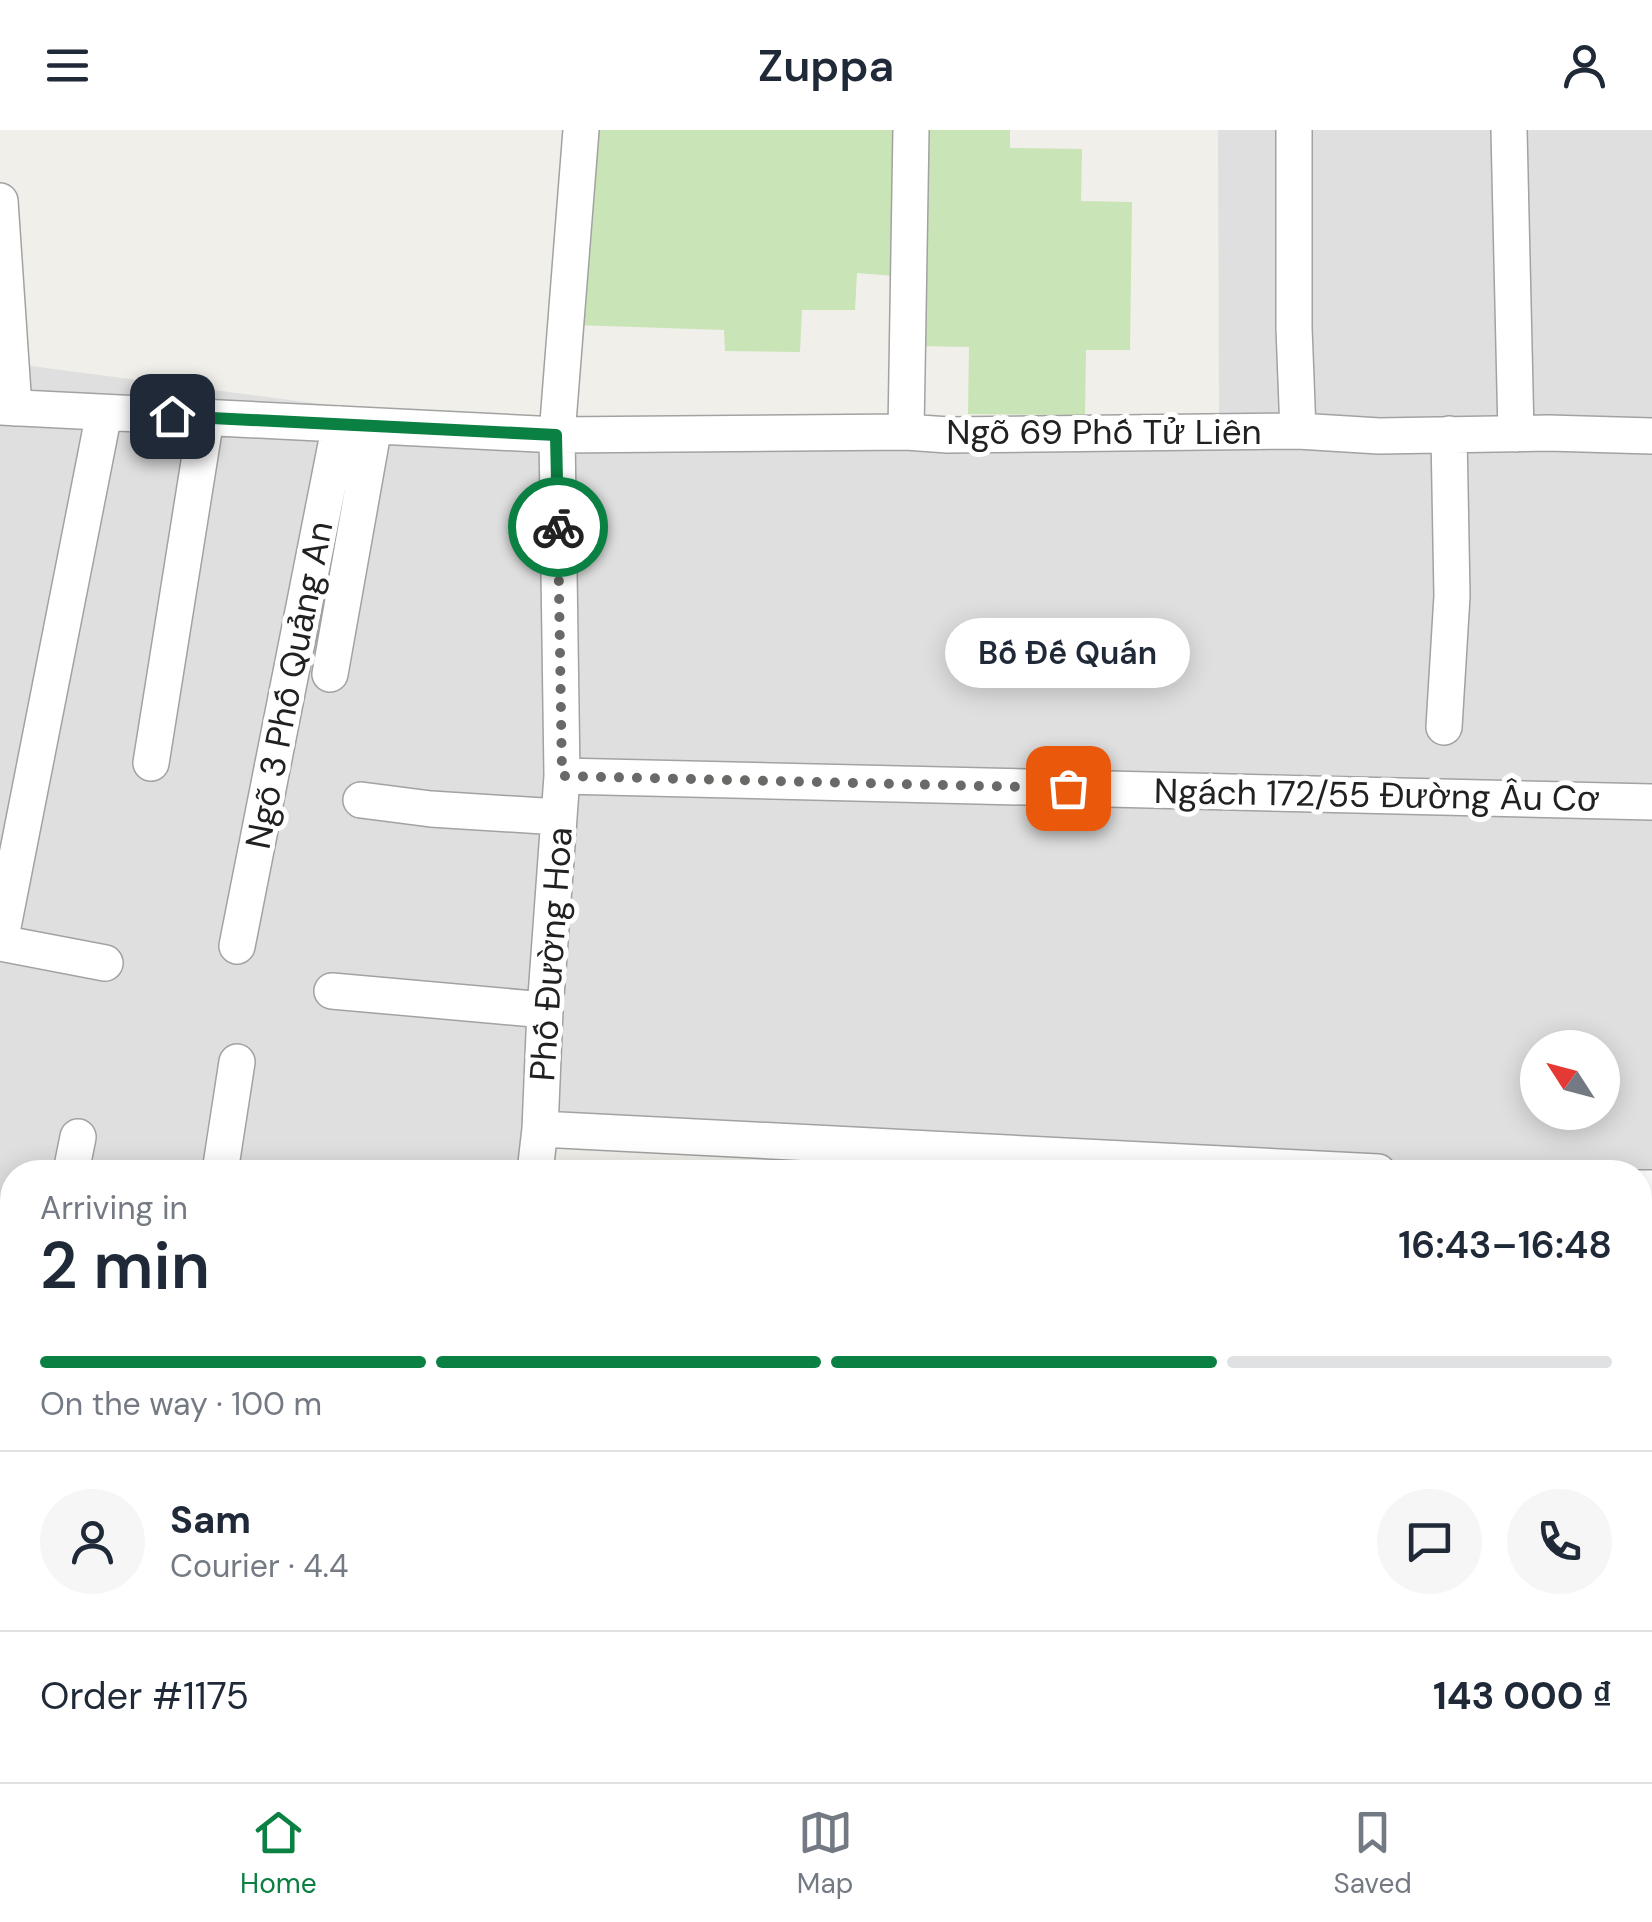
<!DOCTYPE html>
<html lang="en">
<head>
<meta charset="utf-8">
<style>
	:root { --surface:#fff; --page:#f6f6f7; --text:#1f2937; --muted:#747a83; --line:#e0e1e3; --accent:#0b8043 }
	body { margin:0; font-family:"DM Sans",sans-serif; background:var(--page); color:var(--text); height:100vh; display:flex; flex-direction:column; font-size:38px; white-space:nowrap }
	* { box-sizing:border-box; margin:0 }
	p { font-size:32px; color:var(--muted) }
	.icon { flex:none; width:55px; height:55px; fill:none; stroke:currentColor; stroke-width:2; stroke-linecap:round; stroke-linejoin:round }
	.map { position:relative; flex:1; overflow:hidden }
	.sheet { position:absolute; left:0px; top:1030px; width:1652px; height:622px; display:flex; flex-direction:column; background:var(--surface); border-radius:40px 40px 0 0; box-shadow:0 5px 25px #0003 }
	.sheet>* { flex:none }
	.needle { width:65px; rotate:306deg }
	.buttons { position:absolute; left:1520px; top:900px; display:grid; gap:20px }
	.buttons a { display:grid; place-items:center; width:100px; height:100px; border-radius:50%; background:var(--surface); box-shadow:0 5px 25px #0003; font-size:50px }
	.pin { position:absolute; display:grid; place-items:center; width:85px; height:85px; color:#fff; margin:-42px; border-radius:20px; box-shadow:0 5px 15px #0006 }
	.courier { position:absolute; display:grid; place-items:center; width:100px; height:100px; margin:-50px; border:8px solid #0b8043; border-radius:50%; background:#fff; color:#222; box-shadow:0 2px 12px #0007 }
	.bubble { position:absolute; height:70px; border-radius:35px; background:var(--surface); box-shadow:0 5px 25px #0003; font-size:32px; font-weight:600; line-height:70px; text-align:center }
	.overview em { font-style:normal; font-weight:600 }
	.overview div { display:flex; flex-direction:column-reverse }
	.overview { display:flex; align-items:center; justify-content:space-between; height:170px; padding:0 40px }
	h1 { font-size:65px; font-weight:600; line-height:75px }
	.bar { display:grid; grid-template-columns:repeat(4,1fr); gap:15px 10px; align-content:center; height:120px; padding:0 40px }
	.bar i { height:12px; border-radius:8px; background:var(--line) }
	.bar .current { background:var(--accent) }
	.bar p { grid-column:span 4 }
	.line { display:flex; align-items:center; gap:25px; padding:0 40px; border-top:2px solid var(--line) }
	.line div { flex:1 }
	.round { display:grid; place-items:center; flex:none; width:105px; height:105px; border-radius:52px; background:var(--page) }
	header { display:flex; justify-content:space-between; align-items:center; height:130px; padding:0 40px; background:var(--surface); font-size:45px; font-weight:600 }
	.tabs { display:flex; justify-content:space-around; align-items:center; height:140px; border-top:2px solid var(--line); background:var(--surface); font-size:28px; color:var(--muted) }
	.tabs a { display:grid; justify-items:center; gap:5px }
	.tabs .current { color:var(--accent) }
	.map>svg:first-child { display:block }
</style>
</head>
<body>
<header><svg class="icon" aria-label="menu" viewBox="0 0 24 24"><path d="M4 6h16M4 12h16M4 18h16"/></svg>Zuppa<svg class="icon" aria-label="person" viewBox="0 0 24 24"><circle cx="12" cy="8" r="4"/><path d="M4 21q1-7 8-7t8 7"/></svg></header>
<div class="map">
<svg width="1652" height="1652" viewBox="0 0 1652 1652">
	<rect width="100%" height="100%" fill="#f1efe9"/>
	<path fill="#dfdfdf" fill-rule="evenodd" d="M1218 0H1652V1058L1640 1042H1341L528 1001 525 1042H12V1640H1640V1432L1652 1433V1652H0V232L572 307 1219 301ZM1538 918H1602V982H1538Z"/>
	<path fill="#c9e4b6" d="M592 0H897L895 146 857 143 855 180H802L800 222 725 221 724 200 575 195Z
		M920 0H1010V18L1082 19 1081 71 1132 72 1130 220H1086L1085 285 968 284 969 217 916 216Z"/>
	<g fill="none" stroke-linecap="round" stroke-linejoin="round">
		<defs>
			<path id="minor" d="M1294 0V198L1298 301
				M1509 0 1516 304
				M0 71 14 278
				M0 277 557 305 906 302 948 305 1298 301 1379 306 1548 303 1652 306
				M906 302 911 0
				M330 544 374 296
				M1444 597 1452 466 1449 304
				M151 633 206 288
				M562 646 1652 672
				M361 670 431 679 559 687
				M0 812 104 283
				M0 813 105 833
				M237 816 340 294
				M332 861 545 880
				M540 999 1378 1042
				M71 1042 78 1007
				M220 1042 237 932
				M535 1042 540 999 545 880 562 646 557 305 581 0
				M1640 1058H1652
				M0 1415 12 1349
				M1640 1433 1652 1172
				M0 1441 12 1444
				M1640 1532 1652 1531
				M81 1640 100 1652
				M584 1640V1652
				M748 1640V1652
				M49 1652 59 1640
				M295 1652 301 1640
				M350 1652 356 1640
				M1590 1652 1591 1640"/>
		</defs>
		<use href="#minor" stroke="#a2a2a2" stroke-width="38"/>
		<use href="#minor" stroke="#fff" stroke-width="35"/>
	</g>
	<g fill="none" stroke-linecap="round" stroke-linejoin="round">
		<path stroke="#6a6967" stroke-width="10" stroke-dasharray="0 18" d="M558 397 562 646 1068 658"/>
		<path stroke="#0b8043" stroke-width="12" d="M172 286 556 305 558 397"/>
	</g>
	<g text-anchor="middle" stroke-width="10" stroke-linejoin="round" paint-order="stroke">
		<g font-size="35" fill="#212121" stroke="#fff">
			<text x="1104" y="314">Ngõ 69 Phố Tử Liên</text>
			<text transform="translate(289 555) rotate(-79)" y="12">Ngõ 3 Phố Quảng An</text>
			<text transform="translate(1377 665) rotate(1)" y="12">Ngách 172/55 Đường Âu Cơ</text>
			<text transform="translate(551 824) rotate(-86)" y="12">Phố Đường Hoa</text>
		</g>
	</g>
</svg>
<div class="buttons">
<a><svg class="needle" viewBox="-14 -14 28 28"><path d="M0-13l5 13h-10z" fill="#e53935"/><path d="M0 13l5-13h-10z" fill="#747a83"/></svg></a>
</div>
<div class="pin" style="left:1068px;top:658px;background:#ea580c"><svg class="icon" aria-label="bag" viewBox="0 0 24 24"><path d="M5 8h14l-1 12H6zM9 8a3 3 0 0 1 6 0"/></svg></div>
<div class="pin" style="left:172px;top:286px;background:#1f2937"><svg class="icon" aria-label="home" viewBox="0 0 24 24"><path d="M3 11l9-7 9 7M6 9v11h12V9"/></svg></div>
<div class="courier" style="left:558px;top:397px"><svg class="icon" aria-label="bike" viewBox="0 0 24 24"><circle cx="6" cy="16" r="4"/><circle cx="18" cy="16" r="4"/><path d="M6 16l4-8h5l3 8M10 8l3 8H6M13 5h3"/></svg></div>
<div class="bubble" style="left:945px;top:488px;width:245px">Bố Đế Quán</div>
<section class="sheet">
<div class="overview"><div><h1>2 min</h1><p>Arriving in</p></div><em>16:43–16:48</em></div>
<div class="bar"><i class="current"></i><i class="current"></i><i class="current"></i><i></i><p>On the way · 100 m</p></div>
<div class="line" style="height:180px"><a class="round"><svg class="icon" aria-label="person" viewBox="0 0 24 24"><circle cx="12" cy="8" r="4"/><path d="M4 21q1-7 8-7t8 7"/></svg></a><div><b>Sam</b><p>Courier · 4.4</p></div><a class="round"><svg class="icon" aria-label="chat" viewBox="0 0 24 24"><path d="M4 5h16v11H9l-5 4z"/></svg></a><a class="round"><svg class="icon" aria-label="phone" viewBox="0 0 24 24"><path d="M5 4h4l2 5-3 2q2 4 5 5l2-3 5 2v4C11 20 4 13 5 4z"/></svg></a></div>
<div class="line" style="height:130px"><div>Order #1175</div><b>143 000 ₫</b></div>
</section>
</div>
<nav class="tabs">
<a class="current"><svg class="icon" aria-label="home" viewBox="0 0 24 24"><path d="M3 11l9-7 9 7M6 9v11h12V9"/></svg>Home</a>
<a><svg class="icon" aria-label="map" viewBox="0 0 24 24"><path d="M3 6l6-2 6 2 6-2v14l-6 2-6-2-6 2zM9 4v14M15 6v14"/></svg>Map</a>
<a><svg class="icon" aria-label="saved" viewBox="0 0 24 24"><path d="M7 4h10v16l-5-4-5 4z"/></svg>Saved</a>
</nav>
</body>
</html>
